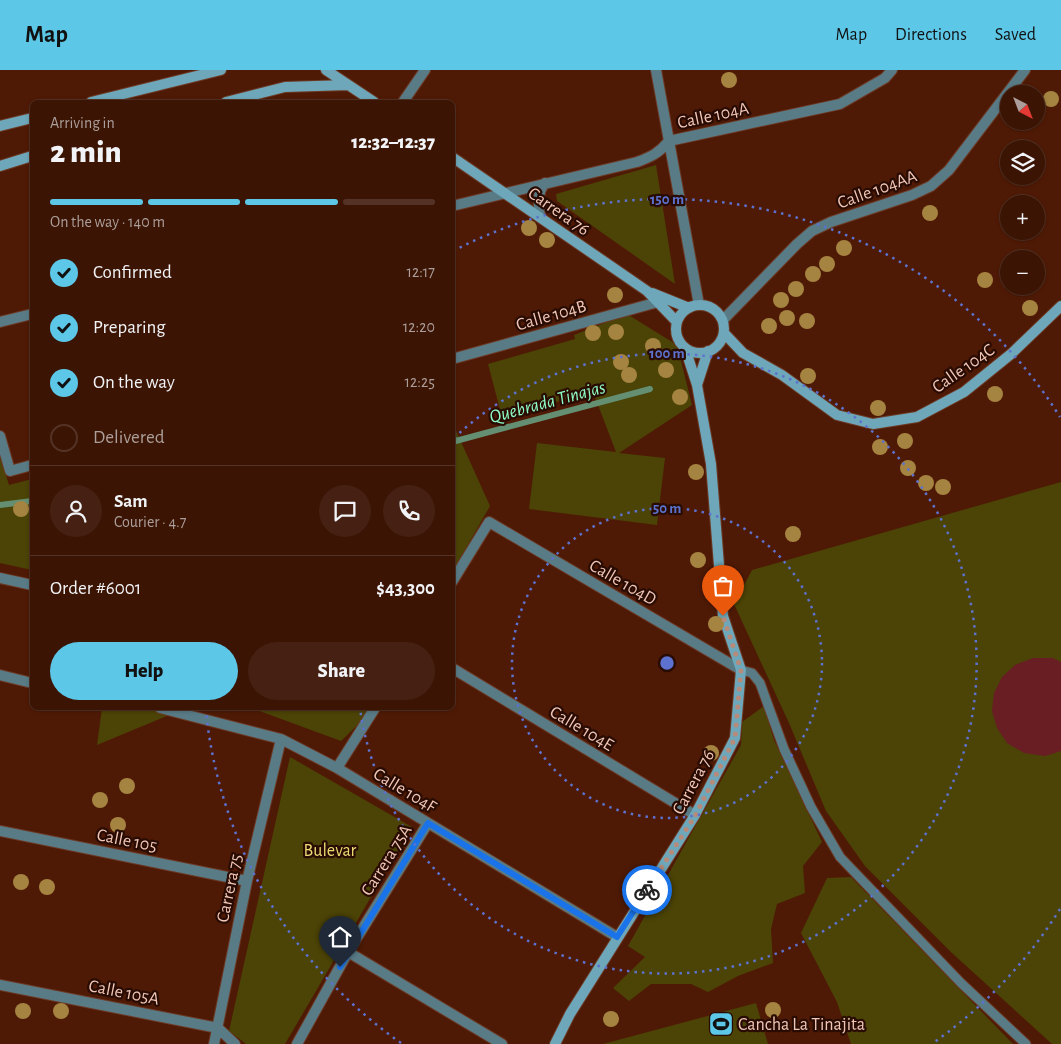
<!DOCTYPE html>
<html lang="en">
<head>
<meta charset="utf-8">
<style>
	:root { --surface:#3b1404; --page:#462113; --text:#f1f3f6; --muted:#ac9e9a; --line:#543326; --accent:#5cc7e7 }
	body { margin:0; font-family:"Alegreya Sans",sans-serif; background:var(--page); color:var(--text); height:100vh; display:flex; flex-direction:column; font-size:19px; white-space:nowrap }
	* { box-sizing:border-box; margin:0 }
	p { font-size:16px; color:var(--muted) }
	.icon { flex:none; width:28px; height:28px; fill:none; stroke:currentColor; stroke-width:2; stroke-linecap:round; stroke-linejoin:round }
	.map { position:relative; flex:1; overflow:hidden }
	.sheet { position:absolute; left:30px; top:30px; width:425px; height:610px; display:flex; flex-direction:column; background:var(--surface); border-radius:8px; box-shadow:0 1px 4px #0004,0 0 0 1px var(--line) }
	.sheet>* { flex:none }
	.needle { width:32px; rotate:138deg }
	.tools { position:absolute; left:1000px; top:15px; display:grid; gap:10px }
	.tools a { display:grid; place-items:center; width:45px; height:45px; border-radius:50%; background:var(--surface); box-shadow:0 1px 4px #0004,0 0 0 1px var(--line); font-size:25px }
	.pin { position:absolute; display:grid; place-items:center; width:42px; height:42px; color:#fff; margin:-51px -21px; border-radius:50% 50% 50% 0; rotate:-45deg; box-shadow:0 0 5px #0007 }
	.pin .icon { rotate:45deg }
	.courier { position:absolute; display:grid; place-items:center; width:50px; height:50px; margin:-25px; border:4px solid #1a73e8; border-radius:50%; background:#fff; color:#222; box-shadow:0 1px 6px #0007 }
	.head em { font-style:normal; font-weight:800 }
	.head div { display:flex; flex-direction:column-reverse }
	.head { display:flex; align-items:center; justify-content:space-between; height:85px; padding:0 20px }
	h1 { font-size:32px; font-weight:800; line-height:38px }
	.bar { display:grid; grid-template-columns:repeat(4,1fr); gap:8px 5px; align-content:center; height:60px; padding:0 20px }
	.bar i { height:6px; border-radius:4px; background:var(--line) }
	.bar .active { background:var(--accent) }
	.bar p { grid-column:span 4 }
	.line { display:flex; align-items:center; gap:12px; padding:0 20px; border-top:1px solid var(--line) }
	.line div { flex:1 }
	.round { display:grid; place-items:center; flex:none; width:52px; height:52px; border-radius:26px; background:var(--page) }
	ol { padding:0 20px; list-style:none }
	li { display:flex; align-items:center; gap:15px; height:55px }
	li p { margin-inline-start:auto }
	li .icon { padding:5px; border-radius:50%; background:var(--accent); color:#111; stroke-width:4 }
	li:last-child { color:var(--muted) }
	li i { width:28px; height:28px; border:2px solid var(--line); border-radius:50% }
	.cta { display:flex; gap:10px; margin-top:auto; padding:10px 20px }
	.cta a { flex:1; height:58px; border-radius:30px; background:var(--accent); color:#111; font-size:20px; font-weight:800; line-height:58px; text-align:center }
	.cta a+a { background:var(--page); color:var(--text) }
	header { display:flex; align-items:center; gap:30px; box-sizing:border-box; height:70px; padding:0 25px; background:var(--accent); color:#111 }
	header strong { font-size:24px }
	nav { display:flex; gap:28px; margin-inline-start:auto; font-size:18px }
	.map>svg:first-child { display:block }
</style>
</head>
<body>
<header>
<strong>Map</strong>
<nav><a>Map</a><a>Directions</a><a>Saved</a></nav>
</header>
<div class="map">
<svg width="1061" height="974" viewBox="0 0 1061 974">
	<rect width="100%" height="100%" fill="#4f1a05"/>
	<path fill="#4c4306" d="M656 95 675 214 557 131 556 124Z
		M627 244 677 275 692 335 619 383 665 388 657 455 529 439 537 373 616 382 593 322 502 347 488 294 575 269 574 265Z
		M453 354 490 436 453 501H452Z
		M0 386 9 415 32 409V500L0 493Z
		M1061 412V974H1052L952 883 865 796 826 741 789 653 734 534 752 500Z
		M764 636 774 670 822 772 803 796 805 823 777 834 771 859 773 893 738 906 708 922 691 914H651L629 931 613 918 645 887 628 876 741 675 742 652Z
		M102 638H186L97 675Z
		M251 638H375L341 671Z
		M290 687 412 757 285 974H246L229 961Z
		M851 807 1013 974H851L837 932 801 863 827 808Z
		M756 933 768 974H603Z"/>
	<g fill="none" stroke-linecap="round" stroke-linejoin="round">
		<path stroke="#648f72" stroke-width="6" d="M452 372 650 319
			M0 435 32 431"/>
	</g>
	<path fill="#691e24" d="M1033 588H1053L1061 592V681L1045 686 1024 683 1007 673 997 658 992 641 994 623 1002 607 1015 595Z"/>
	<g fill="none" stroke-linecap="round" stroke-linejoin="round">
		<defs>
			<path id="lane" d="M741 600 752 603 760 613 784 679 811 737 840 787 961 913 1026 974"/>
			<path id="street" d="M656 0 699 235
				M403 32 425 0
				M452 136 637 92C651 87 659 83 669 71L840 34 885 8 892 0
				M540 147C539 134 536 124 545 113
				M723 250 797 174 812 161 831 152 912 125 931 116 949 100 1025 0
				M0 252 32 244
				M452 289 658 232
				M0 366 10 401 32 395
				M0 508 32 515
				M452 512 489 452 741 600
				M452 598 695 745
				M0 605 32 613
				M160 638 281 669 337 698 617 867
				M337 698 375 638
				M0 761 247 811
				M348 882 502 974
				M0 915 218 958 235 974
				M214 974 247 811 281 669
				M297 974 348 882 428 753"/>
			<path id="secondary" d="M326 0 374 32
				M91 32 221 0
				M226 32 285 17 348 15
				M0 56 32 48
				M452 87 647 221 677 252
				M0 96 32 86
				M652 223 689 238
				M676 259a24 24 0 1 1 48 0a24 24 0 1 1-48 0Z
				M724 263 743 283 782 305 837 345 873 354 917 347 964 322 1011 284 1061 236
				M697 315 708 281
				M555 974 570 944 695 745 735 668 741 600 723 546 711 394 697 315 685 278"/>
		</defs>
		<use href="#lane" stroke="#6c3925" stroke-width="11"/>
		<use href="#street" stroke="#6c3925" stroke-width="12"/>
		<use href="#secondary" stroke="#6c3925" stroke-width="12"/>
		<use href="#lane" stroke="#587b86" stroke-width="9"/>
		<use href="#street" stroke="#587b86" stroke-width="10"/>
		<use href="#secondary" stroke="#6da7b9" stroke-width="10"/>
	</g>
	<g fill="#a58441">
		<circle cx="729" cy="10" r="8"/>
		<circle cx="1051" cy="29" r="8"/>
		<circle cx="930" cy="143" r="8"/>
		<circle cx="529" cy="158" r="8"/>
		<circle cx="547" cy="170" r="8"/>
		<circle cx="844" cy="178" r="8"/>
		<circle cx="827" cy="194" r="8"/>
		<circle cx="813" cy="204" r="8"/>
		<circle cx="985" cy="210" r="8"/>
		<circle cx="796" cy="219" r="8"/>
		<circle cx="615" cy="225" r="8"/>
		<circle cx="781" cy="230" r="8"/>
		<circle cx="1030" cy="238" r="8"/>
		<circle cx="787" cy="248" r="8"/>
		<circle cx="807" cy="251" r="8"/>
		<circle cx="769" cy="256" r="8"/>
		<circle cx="616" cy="262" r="8"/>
		<circle cx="593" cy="263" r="8"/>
		<circle cx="653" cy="276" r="8"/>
		<circle cx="621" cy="292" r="8"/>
		<circle cx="666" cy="300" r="8"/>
		<circle cx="629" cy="305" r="8"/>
		<circle cx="808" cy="306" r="8"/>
		<circle cx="995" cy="324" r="8"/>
		<circle cx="680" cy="327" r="8"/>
		<circle cx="878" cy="338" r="8"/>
		<circle cx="905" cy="371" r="8"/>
		<circle cx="880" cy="377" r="8"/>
		<circle cx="908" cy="398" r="8"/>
		<circle cx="696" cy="402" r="8"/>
		<circle cx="926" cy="413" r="8"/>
		<circle cx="943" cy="417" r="8"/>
		<circle cx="21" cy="439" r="8"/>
		<circle cx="793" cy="464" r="8"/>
		<circle cx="698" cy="490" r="8"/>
		<circle cx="716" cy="554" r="8"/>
		<circle cx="711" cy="683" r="8"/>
		<circle cx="127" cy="716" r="8"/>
		<circle cx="100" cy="730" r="8"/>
		<circle cx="118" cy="755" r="8"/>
		<circle cx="21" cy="812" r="8"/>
		<circle cx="47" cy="817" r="8"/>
		<circle cx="773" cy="940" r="8"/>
		<circle cx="23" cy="941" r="8"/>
		<circle cx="61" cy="941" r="8"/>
		<circle cx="611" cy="949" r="8"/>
	</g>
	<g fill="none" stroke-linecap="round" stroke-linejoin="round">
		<path stroke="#b88a79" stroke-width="5" stroke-dasharray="0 9" d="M647 820 695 746 735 668 741 600 723 546"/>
		<path stroke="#1a73e8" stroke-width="6" d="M340 897 428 753 617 867 647 820"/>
	</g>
	<g fill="none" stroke="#5d72ce" stroke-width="2.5" stroke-dasharray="2.5 5">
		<circle cx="667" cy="593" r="155"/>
		<path d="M454 368A310 310 0 1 1 360 639"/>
		<path d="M1060 839A464 464 0 0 1 933 973M401 973A464 464 0 0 1 206 642M453 181A464 464 0 0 1 1060 347"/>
	</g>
	<defs>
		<symbol id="stadium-square" viewBox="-11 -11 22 22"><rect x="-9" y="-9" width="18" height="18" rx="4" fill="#5cc7e7" stroke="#280b02"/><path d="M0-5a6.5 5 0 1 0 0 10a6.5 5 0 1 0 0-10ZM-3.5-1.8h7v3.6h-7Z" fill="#111"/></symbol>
	</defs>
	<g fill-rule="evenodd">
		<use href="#stadium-square" x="707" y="940" width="28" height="28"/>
	</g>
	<g text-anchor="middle" stroke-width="4.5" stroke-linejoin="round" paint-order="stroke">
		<g font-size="18" fill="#f1c6b7" stroke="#280b02">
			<text transform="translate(713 45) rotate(-12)" y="6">Calle 104A</text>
			<text transform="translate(877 119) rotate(-20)" y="6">Calle 104AA</text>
			<text transform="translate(559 141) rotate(35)" y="6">Carrera 76</text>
			<text transform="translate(551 245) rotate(-16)" y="6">Calle 104B</text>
			<text transform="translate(963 298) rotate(-35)" y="6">Calle 104C</text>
			<text transform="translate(623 512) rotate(30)" y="6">Calle 104D</text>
			<text transform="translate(582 658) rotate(31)" y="6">Calle 104E</text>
			<text transform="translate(693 712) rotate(-62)" y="6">Carrera 76</text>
			<text transform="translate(405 720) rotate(31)" y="6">Calle 104F</text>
			<text transform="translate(127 770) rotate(11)" y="6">Calle 105</text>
			<text transform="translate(386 790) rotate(-58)" y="6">Carrera 75A</text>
			<text transform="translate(229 818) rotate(-78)" y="6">Carrera 75</text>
			<text transform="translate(124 922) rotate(11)" y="6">Calle 105A</text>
		</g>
		<g font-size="18" fill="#ecdb72" stroke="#280b02">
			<text x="330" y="786">Bulevar</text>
		</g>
		<g font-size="18" fill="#f1c6b7" stroke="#280b02" text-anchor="start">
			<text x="738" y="960">Cancha La Tinajita</text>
		</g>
		<g font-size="19" font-style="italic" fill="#8ffbc4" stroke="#280b02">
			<text transform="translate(547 331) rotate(-15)" y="7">Quebrada Tinajas</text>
		</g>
	</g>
	<circle cx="667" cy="593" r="8" fill="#5d72ce" stroke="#280b02" stroke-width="2.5"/>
	<g font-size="15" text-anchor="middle" font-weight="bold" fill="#5d72ce" stroke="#280b02" stroke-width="4.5" stroke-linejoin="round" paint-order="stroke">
		<text x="667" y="134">150 m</text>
		<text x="667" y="288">100 m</text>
		<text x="667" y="443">50 m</text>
	</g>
</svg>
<div class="tools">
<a><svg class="needle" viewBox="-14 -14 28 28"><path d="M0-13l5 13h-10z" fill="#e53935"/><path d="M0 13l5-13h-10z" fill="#ac9e9a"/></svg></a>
<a><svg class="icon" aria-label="layers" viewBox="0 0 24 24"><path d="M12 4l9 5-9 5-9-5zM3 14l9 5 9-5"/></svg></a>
<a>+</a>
<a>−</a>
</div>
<div class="pin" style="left:723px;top:546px;background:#ea580c"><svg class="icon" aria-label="bag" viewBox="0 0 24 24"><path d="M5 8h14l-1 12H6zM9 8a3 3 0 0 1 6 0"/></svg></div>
<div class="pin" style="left:340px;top:897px;background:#1f2937"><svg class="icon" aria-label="home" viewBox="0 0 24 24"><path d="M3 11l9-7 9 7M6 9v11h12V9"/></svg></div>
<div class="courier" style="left:647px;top:820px"><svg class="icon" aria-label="bike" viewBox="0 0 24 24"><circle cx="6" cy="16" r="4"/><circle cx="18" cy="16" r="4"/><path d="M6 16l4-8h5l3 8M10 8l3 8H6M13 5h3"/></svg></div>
<section class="sheet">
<div class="head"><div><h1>2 min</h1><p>Arriving in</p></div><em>12:32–12:37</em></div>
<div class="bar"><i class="active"></i><i class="active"></i><i class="active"></i><i></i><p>On the way · 140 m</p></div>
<ol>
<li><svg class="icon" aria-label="check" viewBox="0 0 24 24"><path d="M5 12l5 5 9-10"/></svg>Confirmed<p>12:17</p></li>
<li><svg class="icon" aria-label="check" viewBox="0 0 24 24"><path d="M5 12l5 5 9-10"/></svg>Preparing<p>12:20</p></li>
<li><svg class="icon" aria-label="check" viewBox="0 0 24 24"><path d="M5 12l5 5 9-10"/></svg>On the way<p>12:25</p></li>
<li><i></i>Delivered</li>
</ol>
<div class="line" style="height:90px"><a class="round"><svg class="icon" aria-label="person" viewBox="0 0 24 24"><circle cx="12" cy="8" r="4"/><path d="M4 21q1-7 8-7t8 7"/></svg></a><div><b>Sam</b><p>Courier · 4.7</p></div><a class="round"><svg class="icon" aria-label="chat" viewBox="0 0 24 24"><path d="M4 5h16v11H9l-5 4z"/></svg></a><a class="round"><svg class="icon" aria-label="phone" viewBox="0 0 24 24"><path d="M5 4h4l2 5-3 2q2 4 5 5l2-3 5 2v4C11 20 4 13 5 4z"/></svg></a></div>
<div class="line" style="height:65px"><div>Order #6001</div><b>$43,300</b></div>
<div class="cta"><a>Help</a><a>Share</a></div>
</section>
</div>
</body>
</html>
